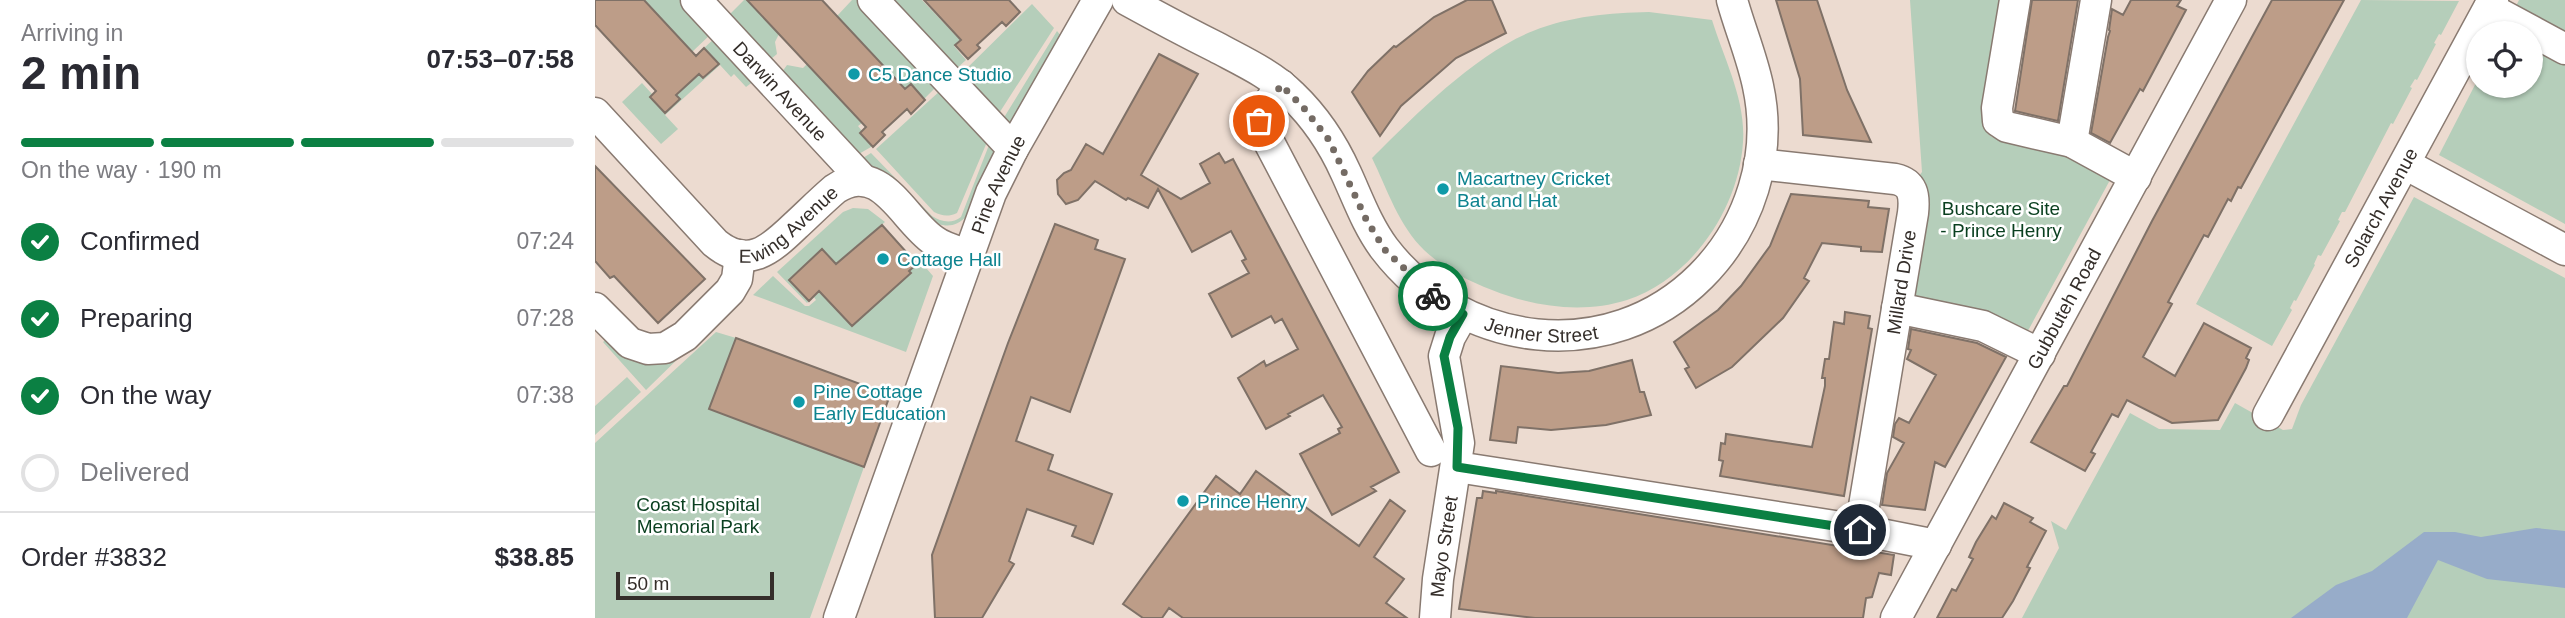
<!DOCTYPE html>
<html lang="en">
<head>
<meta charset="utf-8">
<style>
	:root { --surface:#fff; --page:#f7f7f7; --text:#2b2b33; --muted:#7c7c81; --line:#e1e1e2; --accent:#0b8043 }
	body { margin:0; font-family:Arial,sans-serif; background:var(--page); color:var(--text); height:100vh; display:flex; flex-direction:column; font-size:26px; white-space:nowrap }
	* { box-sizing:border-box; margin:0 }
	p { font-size:23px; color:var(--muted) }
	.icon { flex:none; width:38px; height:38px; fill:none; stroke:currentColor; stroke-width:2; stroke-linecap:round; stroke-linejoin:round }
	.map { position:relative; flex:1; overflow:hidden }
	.side { display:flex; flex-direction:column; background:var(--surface); width:595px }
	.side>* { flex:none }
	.fabs { position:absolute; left:1871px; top:21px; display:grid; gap:14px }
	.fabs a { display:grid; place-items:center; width:77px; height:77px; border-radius:50%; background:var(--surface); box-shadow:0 2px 5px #0004; font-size:35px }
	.scale { position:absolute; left:21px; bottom:18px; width:158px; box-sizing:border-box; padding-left:7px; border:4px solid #342e2a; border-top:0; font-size:19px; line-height:24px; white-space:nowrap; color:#342e2a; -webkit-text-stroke:5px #fff; paint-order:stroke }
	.pin { position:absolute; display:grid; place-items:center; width:60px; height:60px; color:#fff; margin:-30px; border:4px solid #fff; border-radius:50%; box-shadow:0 2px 7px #0007 }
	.courier { position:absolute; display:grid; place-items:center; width:70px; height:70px; margin:-35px; border:5px solid #0b8043; border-radius:50%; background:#fff; color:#222; box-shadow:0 2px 9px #0007 }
	.headline em { font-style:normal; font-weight:800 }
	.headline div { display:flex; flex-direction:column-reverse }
	.headline { display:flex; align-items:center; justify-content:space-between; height:119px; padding:0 21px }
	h1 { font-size:46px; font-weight:800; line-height:52px }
	.bar { display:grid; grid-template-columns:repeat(4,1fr); gap:10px 7px; align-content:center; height:84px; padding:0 21px }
	.bar i { height:9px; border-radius:5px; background:var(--line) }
	.bar .current { background:var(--accent) }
	.bar p { grid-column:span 4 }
	.line { display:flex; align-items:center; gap:18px; padding:0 21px; border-top:2px solid var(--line) }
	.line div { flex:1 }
	ol { padding:0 21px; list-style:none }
	li { display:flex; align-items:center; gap:21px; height:77px }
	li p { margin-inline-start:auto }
	li .icon { padding:7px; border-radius:50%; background:var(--accent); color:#fff; stroke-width:4 }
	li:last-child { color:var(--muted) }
	li i { width:38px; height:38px; border:4px solid var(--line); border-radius:50% }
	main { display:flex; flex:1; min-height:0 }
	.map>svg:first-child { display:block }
</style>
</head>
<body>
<main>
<section class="side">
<div class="headline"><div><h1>2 min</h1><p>Arriving in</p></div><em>07:53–07:58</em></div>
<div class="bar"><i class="current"></i><i class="current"></i><i class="current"></i><i></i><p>On the way · 190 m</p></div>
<ol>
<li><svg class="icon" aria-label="check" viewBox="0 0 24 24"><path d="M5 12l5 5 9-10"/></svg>Confirmed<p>07:24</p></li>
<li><svg class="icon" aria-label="check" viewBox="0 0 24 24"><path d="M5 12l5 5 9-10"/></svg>Preparing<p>07:28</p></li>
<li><svg class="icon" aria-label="check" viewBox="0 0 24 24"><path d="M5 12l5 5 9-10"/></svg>On the way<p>07:38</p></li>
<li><i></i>Delivered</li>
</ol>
<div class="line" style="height:91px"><div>Order #3832</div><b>$38.85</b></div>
</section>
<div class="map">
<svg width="1970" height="618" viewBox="0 0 1970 618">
	<rect width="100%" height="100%" fill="#ecdbd0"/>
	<path fill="#b5ceba" d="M49 0H86L117 33 97 52Z
		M149 0H152L184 34 180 42 182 54 176 59 134 15Z
		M257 0H266L342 86 329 99 316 84 310 89 242 16Z
		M289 0H327L365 40 359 46 371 60 360 70Z
		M1315 0H1411L1392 133 1397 137 1465 153 1515 180 1429 338 1314 303 1324 176 1327 172Z
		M1766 0 1864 1 1846 35 1844 34 1839 43 1841 44 1822 80 1820 79 1815 87 1817 88 1798 124 1796 123 1750 212H1747L1743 220 1745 221 1726 256 1723 255 1719 264 1720 265 1701 301 1699 300 1695 308 1697 310 1677 346 1601 304Z
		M1924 0H1970V41L1918 12Z
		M437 4 459 28 401 118 362 78Z
		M1054 12 1117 20C1129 59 1151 100 1148 142 1144 209 1096 279 1032 300 988 314 939 307 897 290 873 281 848 268 829 250 804 226 792 189 777 158L780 155C823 112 882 53 938 31 975 16 1015 13 1054 12Z
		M462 31 467 37 419 125 405 124Z
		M120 38 159 81 151 87 139 74 136 77 125 65 70 115 83 129 66 144 27 102 47 83 57 94 55 97 70 113 85 99 81 95 104 74 109 78 123 64 109 48Z
		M1936 41 1970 59V224L1844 155 1883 79V86H1936Z
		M212 64 267 123 263 126 267 131 265 134 277 146 276 147 262 155 187 72 192 65 208 68Z
		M346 90 395 135 362 213C353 217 347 216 339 212L281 149Z
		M394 145 403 150C392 177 376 247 334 219 318 208 308 188 292 176 283 169 272 169 263 161L276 153 337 216C346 222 357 224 366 217Z
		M1819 197 1970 278V618H1427L1464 548 1456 521 1471 530 1535 413 1564 429 1625 430 1640 403 1688 430 1697 429 1706 405Z
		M258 208 273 209 290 222 253 253 291 295 325 261 338 276 311 352 158 295 178 276 210 306H214L221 300 219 297 224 292 257 326 279 304 227 249 194 280 214 301 212 303 182 272 248 212Z
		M121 332 141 338 114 409 269 467 215 618H0V443Z
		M13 338 96 346 51 390 8 342Z
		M32 377 46 392 0 435V406Z"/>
	<path fill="#97acc9" d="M1941 528 1970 531V588L1892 579 1843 560 1812 618H1696L1741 585 1777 571 1829 532H1860L1886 537Z"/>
	<path fill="#bd9d88" stroke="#7f7167" stroke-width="2" d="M0 0H49L101 56 109 48 124 64 108 78 104 74 81 95 85 99 70 113 55 97 61 91 0 25Z
		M152 0H227L310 89 316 84 330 100 316 114 312 109 287 132 290 135 278 147 265 133 271 127Z
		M329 0H414L425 12 411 26 407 22 382 45 385 48 373 59 360 45 366 40Z
		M872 0H897L911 33 861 58 806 106 785 136 757 92 773 71 799 46 801 47 839 17Z
		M1181 0H1222L1252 90 1276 142 1208 135 1205 79Z
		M1437 0H1483L1463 121 1420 111Z
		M1536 0H1586L1582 6 1591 10 1548 91 1545 89 1515 143 1496 133 1513 37 1515 31 1514 30 1517 9 1528 15Z
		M1677 0H1749L1646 188 1643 187 1636 201 1633 199 1613 237 1609 235 1573 302 1577 304 1548 357 1580 376 1609 323 1656 348 1651 358 1654 360 1651 368 1623 420 1577 423 1532 400 1523 417 1517 414 1496 452 1500 454 1490 471 1436 442 1469 386H1472L1557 221Z
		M564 54 603 74 546 175 586 199 615 183 605 164 624 153 630 163 638 159 804 472 776 487 781 491 737 515 705 454 745 433 743 429 747 427 728 395 693 414 695 416 671 429 643 378 669 361 671 366 703 349 687 319 680 323 676 316 637 337 614 294 654 273 647 261 651 259 636 231 597 252 563 189 553 208 533 198 531 200 500 181 483 200 471 204 463 194 462 180 469 173 476 170 491 144 508 154Z
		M0 166 110 279 63 323 19 276 15 278 0 261Z
		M1196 194 1274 201 1273 207 1294 209 1287 252 1266 251V247L1227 243 1209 278 1214 281 1188 318 1137 367 1101 388 1090 369 1094 367 1079 342 1123 310 1146 286 1175 246Z
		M460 224 503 240 500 249 530 259 475 412 436 397 421 441 458 455 453 470 517 494 498 544 477 536 481 526 432 509 414 561 419 564 387 618H340L337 555 413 343Z
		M287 225 322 264 314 271 316 273 257 326 224 291 214 301 194 280 227 249 241 264Z
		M1250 312 1275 316 1273 328 1277 329 1249 496 1125 476 1128 461 1124 460 1126 443 1130 444 1131 434 1217 447 1230 386V378H1227L1230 359H1234L1239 322 1249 324Z
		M1316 329 1382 343 1411 357 1350 467 1340 462 1330 510 1287 505 1292 473 1309 443 1298 437 1300 424 1304 418 1314 423 1341 375 1312 359 1316 350 1313 349Z
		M141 338 295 395 269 467 114 409Z
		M1037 360 1045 392H1049L1056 415 1011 425 956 430 923 427 921 443 895 440 906 366 963 373 994 371Z
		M661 471 764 546 795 500 810 511 779 557 809 579 791 603 812 618H588L574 608 567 618H548L528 604 621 476 645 494Z
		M888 491 901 493V491L1299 555 1296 575 1284 573 1277 597 1271 598 1268 618H940L864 609 882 498H887Z
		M1409 503 1438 518 1435 522 1451 531 1432 567 1435 568 1418 601 1407 618H1342L1357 589 1361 591 1370 574 1378 559 1374 557 1381 542 1397 516 1401 519Z"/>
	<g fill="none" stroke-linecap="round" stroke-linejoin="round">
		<defs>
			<g id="minor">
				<path id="s1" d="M101 0 269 181"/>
				<path d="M278 0 418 149"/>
				<path id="s2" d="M532 0C561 16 591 32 621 47 647 61 676 74 697 95 720 117 738 144 751 173 763 199 772 225 789 248 866 349 1014 368 1106 276 1155 227 1178 155 1163 86 1157 57 1145 29 1137 0"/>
				<path d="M1420 0 1402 108 1403 121 1412 127 1477 142 1541 177"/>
				<path d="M1894 8 1970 49"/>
				<path d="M686 85 667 113 664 123 836 451"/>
				<path id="s3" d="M0 113 120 243C153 270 175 250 200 226 213 214 226 201 240 189 286 159 307 218 338 240 348 248 362 251 374 255"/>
				<path d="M1477 142 1501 0"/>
				<path d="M1164 164 1300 179C1318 183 1320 195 1318 213L1265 530"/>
				<path d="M1810 164 1970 250"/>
				<path d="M0 308 35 343 53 349 70 348 90 336 135 291 142 279 145 255"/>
				<path d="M1302 308 1388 326 1445 354"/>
				<path id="s4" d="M1673 415 1898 0"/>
				<path d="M862 467 1265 530 1341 545"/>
				<path id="s5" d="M244 618 396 193 418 149 503 0"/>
				<path id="s6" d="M840 618 843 579 864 443 849 356 855 337 868 314"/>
				<path id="s7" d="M1301 618 1636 0"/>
			</g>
		</defs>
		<use href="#minor" stroke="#897a71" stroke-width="33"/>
		<use href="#minor" stroke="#fff" stroke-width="30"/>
	</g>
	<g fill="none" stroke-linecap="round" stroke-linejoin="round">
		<path stroke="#746b64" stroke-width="7" stroke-dasharray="0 12.6" d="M664 121 686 85 708 107 734 140 771 219 790 250 838 296"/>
		<path stroke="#0b8043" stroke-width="9" d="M838 296 868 314 855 337 849 356 863 428 862 467 1265 530"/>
	</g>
	<g fill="#0f9aa8" stroke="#fff" stroke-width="2.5">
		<circle cx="259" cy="74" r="7"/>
		<circle cx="848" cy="189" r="7"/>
		<circle cx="288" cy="259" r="7"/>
		<circle cx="204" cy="402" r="7"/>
		<circle cx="588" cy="501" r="7"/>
	</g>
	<g text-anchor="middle" stroke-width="5" stroke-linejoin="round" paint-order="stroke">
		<g font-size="19" fill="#0d838f" stroke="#fff" text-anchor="start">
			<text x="273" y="81">C5 Dance Studio</text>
			<text x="862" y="185">Macartney Cricket<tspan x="862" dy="22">Bat and Hat</tspan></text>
			<text x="302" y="266">Cottage Hall</text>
			<text x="218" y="398">Pine Cottage<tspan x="218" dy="22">Early Education</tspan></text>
			<text x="602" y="508">Prince Henry</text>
		</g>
		<g font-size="19" fill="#342e2a" stroke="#fff">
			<text dy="7" stroke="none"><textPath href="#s1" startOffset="124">Darwin Avenue</textPath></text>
			<text dy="7" stroke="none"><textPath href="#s5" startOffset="462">Pine Avenue</textPath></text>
			<text dy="7" stroke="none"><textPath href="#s4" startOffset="236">Solarch Avenue</textPath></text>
			<text dy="7" stroke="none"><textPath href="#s3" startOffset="264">Ewing Avenue</textPath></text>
			<text transform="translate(1306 282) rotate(-81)" y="7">Millard Drive</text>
			<text dy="7" stroke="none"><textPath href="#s7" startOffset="352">Gubbuteh Road</textPath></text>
			<text dy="7" stroke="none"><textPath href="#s2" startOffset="555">Jenner Street</textPath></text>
			<text dy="7" stroke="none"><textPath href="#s6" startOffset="72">Mayo Street</textPath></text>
		</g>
		<g font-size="19" fill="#093f1f" stroke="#fff">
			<text x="1406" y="215">Bushcare Site<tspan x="1406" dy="22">- Prince Henry</tspan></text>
			<text x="103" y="511">Coast Hospital<tspan x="103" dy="22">Memorial Park</tspan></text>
		</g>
	</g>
</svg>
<div class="fabs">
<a><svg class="icon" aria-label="locate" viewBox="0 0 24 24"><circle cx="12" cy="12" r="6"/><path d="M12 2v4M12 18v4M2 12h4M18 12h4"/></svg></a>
</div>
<div class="scale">50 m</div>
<div class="pin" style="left:664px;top:121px;background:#ea580c"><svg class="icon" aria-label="bag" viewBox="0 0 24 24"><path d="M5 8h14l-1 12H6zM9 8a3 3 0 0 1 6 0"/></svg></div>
<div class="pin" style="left:1265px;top:530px;background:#1f2937"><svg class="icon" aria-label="home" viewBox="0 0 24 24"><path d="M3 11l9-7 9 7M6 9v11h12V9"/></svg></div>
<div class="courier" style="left:838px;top:296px"><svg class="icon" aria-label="bike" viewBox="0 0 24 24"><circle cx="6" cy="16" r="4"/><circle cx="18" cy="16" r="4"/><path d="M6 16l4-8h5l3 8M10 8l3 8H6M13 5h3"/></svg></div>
</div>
</main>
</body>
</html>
